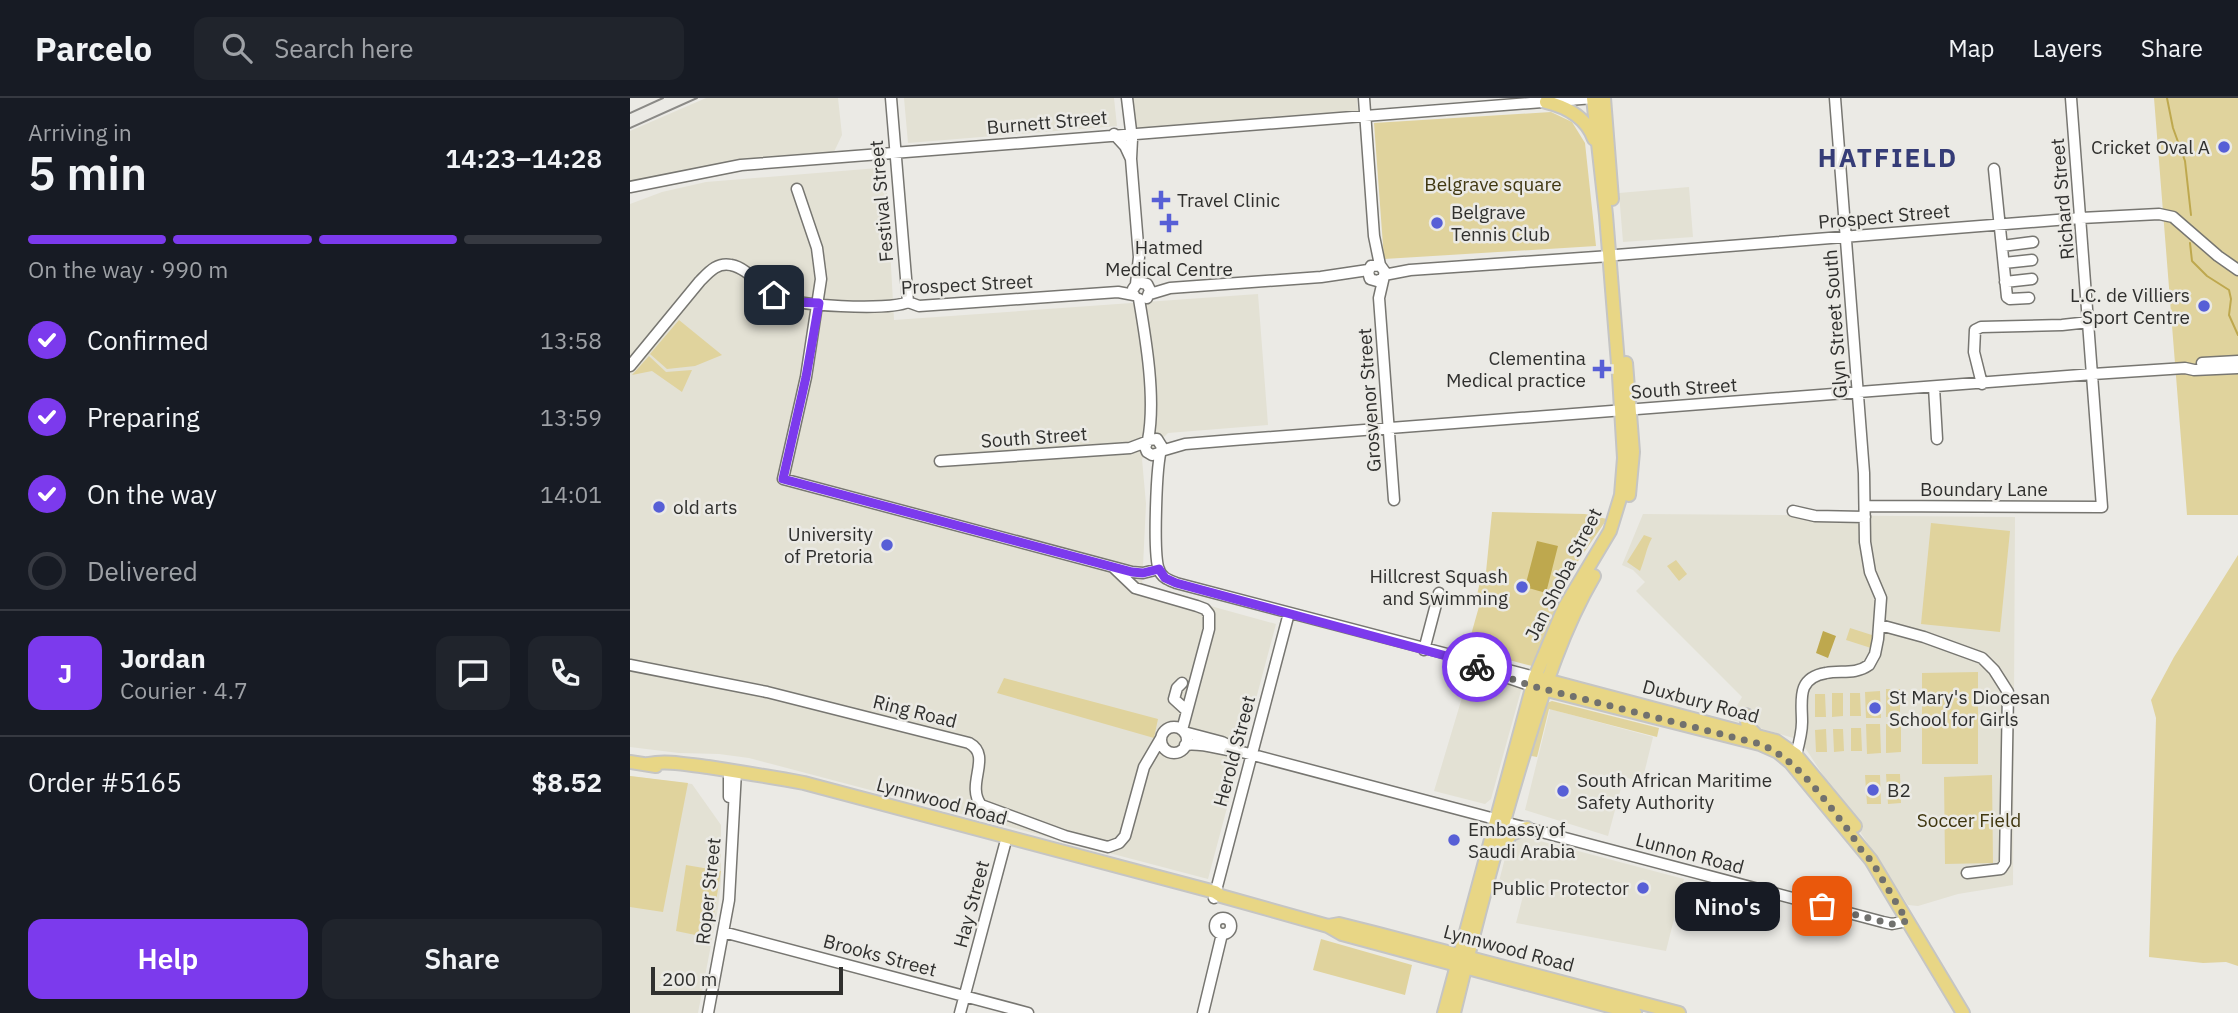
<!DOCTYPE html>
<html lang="en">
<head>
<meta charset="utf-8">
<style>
	:root { --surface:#171b24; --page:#20242c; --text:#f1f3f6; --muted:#9ea1a6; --line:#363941; --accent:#7c3aed }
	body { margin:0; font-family:"IBM Plex Sans",sans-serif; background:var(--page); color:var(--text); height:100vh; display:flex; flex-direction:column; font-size:26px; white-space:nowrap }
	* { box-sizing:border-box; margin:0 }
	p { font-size:23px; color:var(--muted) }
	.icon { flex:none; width:38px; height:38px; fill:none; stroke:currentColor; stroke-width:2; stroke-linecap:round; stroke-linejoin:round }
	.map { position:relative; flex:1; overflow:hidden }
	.sheet { display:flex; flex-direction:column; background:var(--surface); width:630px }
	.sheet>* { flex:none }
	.scale { position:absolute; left:21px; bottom:18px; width:192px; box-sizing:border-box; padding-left:7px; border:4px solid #30302e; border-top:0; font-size:19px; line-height:24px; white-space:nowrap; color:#30302e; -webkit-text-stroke:5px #ebeae5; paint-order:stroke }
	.pin { position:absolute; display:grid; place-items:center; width:60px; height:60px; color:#fff; margin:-30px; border-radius:14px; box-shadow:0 4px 10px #0006 }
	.courier { position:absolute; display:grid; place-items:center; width:70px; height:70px; margin:-35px; border:5px solid #7c3aed; border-radius:50%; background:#fff; color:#222; box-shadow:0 2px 9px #0007 }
	.bubble { position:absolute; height:49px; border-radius:14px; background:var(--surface); box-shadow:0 4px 10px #0003; font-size:23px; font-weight:600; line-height:49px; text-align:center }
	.overview em { font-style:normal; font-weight:600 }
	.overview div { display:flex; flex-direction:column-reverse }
	.overview { display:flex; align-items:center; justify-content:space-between; height:119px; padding:0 28px }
	h1 { font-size:46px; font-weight:600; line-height:52px }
	.bar { display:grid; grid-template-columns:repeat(4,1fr); gap:10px 7px; align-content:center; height:84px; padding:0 28px }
	.bar i { height:9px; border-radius:5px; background:var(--line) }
	.bar .current { background:var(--accent) }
	.bar p { grid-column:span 4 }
	.line { display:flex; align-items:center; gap:18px; padding:0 28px; border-top:2px solid var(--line) }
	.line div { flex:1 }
	.round { display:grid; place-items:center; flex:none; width:74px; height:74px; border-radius:14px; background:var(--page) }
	ol { padding:0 28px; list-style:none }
	li { display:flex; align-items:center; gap:21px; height:77px }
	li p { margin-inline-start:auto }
	li .icon { padding:7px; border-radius:50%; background:var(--accent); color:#fff; stroke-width:4 }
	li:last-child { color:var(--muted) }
	li i { width:38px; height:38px; border:4px solid var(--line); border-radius:50% }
	.cta { display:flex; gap:14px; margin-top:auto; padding:14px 28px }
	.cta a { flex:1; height:80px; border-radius:14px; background:var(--accent); color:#fff; font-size:28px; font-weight:600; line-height:80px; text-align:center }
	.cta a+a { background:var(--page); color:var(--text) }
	header { display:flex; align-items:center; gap:42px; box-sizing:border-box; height:98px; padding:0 35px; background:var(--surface); border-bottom:2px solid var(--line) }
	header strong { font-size:33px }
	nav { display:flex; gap:38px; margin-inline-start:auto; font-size:24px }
	.search { width:490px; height:63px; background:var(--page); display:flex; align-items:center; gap:18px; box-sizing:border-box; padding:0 24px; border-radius:14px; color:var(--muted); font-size:26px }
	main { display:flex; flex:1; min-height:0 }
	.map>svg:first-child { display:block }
</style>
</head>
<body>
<header>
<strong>Parcelo</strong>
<div class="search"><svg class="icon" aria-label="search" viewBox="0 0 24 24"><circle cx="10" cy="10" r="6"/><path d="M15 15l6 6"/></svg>Search here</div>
<nav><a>Map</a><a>Layers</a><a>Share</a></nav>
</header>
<main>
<section class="sheet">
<div class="overview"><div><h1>5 min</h1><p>Arriving in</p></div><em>14:23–14:28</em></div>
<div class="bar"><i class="current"></i><i class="current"></i><i class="current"></i><i></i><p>On the way · 990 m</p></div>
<ol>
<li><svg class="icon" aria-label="check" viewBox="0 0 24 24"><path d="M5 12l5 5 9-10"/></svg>Confirmed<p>13:58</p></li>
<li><svg class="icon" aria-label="check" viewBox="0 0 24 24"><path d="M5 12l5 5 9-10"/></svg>Preparing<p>13:59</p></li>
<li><svg class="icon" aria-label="check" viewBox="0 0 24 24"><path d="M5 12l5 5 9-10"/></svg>On the way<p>14:01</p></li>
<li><i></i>Delivered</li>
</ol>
<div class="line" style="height:126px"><b class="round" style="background:var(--accent);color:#fff">J</b><div><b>Jordan</b><p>Courier · 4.7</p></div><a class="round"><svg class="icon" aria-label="chat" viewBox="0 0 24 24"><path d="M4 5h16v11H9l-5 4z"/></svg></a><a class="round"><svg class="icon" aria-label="phone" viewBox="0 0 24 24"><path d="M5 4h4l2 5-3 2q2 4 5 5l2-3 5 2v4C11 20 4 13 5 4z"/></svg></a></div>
<div class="line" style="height:91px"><div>Order #5165</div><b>$8.52</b></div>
<div class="cta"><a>Help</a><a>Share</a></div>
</section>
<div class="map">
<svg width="1608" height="915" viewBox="0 0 1608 915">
	<rect width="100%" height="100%" fill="#ebeae5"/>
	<path fill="#e3e1d4" d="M76 0H208L212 37 203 56 0 86V33Z
		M274 0H484L487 28 278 45Z
		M503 0H727L728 13 505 30Z
		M248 70 256 78 264 222 628 196 638 327 538 335 512 361 516 406 512 489 646 526 578 781 119 660 89 656 49 655 0 649V106L32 94 76 84Z
		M1059 89 1063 139 993 144 989 95Z
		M1013 416 1385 419 1383 787 1328 796 1288 808 1278 807 1170 642 1099 621 1112 599 1006 493 1015 484 1003 472 992 467Z
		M822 572 892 589 861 701 855 706 804 693 834 593 819 586Z
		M920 611 1023 639 1012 684 994 679 978 738 895 712Z
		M0 678 62 686 91 727V783L88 810 68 915H0Z
		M887 737 1054 781 1036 853 886 825 893 798 867 791 880 741Z"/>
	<path fill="#e0d39d" d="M1524 0H1608V417H1557Z
		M921 14 942 24 955 45 966 148 754 161 744 25Z
		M49 222 92 257 65 268 37 271 20 256Z
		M19 258 36 274 62 272 52 294 22 273 2 277Z
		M862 414 955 416 977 421 942 472 902 568 837 551 852 498 847 497 852 475 856 474Z
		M1301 425 1380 433 1370 534 1291 526Z
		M1014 437 1022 440C1016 451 1015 461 1010 473L997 464Z
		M1608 457V868L1596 864 1573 865 1519 859 1526 620 1521 602 1544 559Z
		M1046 462 1057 476 1049 483 1037 468Z
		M1220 530 1245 538 1241 550 1216 542Z
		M1348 574V666H1292V575Z
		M374 580 528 621 524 640 367 595Z
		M1256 591H1270V619H1256Z
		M1250 593 1251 620H1236L1235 594Z
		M1202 595H1213V618L1202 619Z
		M1220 595H1230L1231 618H1220Z
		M1185 596H1195L1196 619H1185Z
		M922 603 1029 630 1027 639 919 611 907 659 896 657 914 606Z
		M1236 626H1250L1251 655 1237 656Z
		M1256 626H1271V654L1256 655Z
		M1221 630H1231L1232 653H1221Z
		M1196 631 1197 654H1186L1185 632Z
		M1213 631 1214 653 1204 654 1203 631Z
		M1256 676H1270L1271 705 1258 706Z
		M1235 677H1250L1251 706H1237Z
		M1362 677 1363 765 1315 766 1314 679Z
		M0 678 58 685 33 814 0 809Z
		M56 767 91 773 80 840 46 833Z
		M691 841 782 867 775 897 683 872Z"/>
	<path fill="#bea84e" d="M907 443 928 448 916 495 895 489Z
		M1193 533 1206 538 1198 560 1186 555Z"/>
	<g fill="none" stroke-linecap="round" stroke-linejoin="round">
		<path stroke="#bea84e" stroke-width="2" d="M1537 0 1543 30 1555 63 1561 117
			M1560 145 1562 163 1577 178 1599 192 1601 201 1599 217 1608 237"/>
		<defs>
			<path id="minor" d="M261 0 278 204
				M497 0 502 41 501 61 509 159 506 186
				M734 0 744 138 750 167
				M484 36 495 48 501 61
				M1364 71 1377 199 1380 201 1399 200
				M0 89 111 67 964 0
				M167 91 187 150 191 181 176 279 153 381 502 474 513 475 529 471
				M1372 148 1403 144
				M986 157 1451 120 1529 116 1543 119 1588 158 1608 172
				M1374 165 1402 162
				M754 177 780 172 980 158
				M752 181 747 183 740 181 738 174 741 168 750 167 755 174 749 200 764 402
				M1375 184 1402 181
				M503 191 508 184 517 186 520 192 517 200
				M520 196 540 190 691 179 738 172
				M509 201C516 242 526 301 518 342
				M1572 265 1608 263
				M0 268 70 183C79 174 87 164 101 167 118 170 131 190 145 198 163 208 259 213 278 204L289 208 488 194 504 197
				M1352 286 1344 254 1345 232 1351 229 1432 227 1459 224
				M1304 289 1307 341
				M531 353 555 346 603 342 1463 276 1555 270 1564 272 1608 270
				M529 355 522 357 517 354 515 349 518 342 527 341 532 349C526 364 523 457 529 472 532 480 539 482 546 485L905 579
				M310 363 500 350 516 344
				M1235 408 1472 409 1441 0
				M1163 413 1185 418 1235 419
				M483 469 505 490 567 508 575 511 579 516V531L552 632
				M1250 527 1294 539 1352 560 1364 572 1378 594 1375 765 1371 771 1337 775
				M794 552 809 495
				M0 567 137 594 339 645C363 658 335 686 351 707L435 738 478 749 489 745 495 738 514 669 531 640
				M849 570 902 588
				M552 585 547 590 544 601 556 612
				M531 642a13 13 0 1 1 26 0a13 13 0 1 1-26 0Z
				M554 634 592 644 608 652
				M555 647C574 644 592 653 612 654L865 721
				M1166 657C1169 646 1172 635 1172 624 1172 602 1166 580 1196 575 1211 572 1225 577 1239 567L1245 556 1248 541 1251 500 1240 474 1235 444 1234 375 1205 0
				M99 672V699
				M874 724 1253 824 1262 826 1277 823
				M584 800 659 515
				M585 828a8 8 0 1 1 16 0a8 8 0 1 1-16 0Z
				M93 834 398 915
				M78 915 99 802 106 673
				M330 915 375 746
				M573 915 592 836"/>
			<path id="major" d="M974 0 982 101
				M916 4C937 9 956 19 964 41
				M996 265 1003 354 999 397
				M912 581 1146 643 1166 657 1225 728
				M909 590 1130 646 1148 654 1160 664 1241 762 1333 915
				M1116 617 1118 629 1126 637
				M0 664 26 668
				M18 666C38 662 59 667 78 669 110 674 142 679 174 685L585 794 591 798 698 828 712 836 1005 915
				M872 750 881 736 897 730
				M698 828 709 826 745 835 1049 915
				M814 915 905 579 934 510 980 433 991 397 994 360 989 278 976 117 963 0
				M824 915C846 825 869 735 897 646 915 588 933 531 964 478"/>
		</defs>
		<use href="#minor" stroke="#777671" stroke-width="13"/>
		<use href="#major" stroke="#c5c5c4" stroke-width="16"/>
		<use href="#minor" stroke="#fff" stroke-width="10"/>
		<use href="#major" stroke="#e8d685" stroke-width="12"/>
		<path stroke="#8b8a87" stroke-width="2" d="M0 15 33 0
			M0 30 67 0"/>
	</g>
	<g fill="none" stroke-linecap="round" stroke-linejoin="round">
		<path stroke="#71716e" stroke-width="7" stroke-dasharray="0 12.6" d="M847 569 902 588 1130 646C1166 660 1195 702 1218 732 1226 742 1231 755 1241 762L1277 823 1262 826 1192 808"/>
		<path stroke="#7c3aed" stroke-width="9" d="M144 197 164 204 189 205 176 279 153 381 502 474 513 475 529 471 535 480 546 485 835 563 847 569"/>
	</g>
	<g fill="#575fd6" stroke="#ebeae5" stroke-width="2.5">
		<circle cx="1594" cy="49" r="7"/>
		<path d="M527.5 91.5h7v7h7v7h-7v7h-7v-7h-7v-7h7z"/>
		<path d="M535.5 114.5h7v7h7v7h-7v7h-7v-7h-7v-7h7z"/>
		<circle cx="807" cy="125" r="7"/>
		<circle cx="1574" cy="208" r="7"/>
		<path d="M968.5 260.5h7v7h7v7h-7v7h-7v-7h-7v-7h7z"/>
		<circle cx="29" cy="409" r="7"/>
		<circle cx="257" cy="447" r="7"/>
		<circle cx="892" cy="489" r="7"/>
		<circle cx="1245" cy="610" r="7"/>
		<circle cx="1243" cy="692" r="7"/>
		<circle cx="933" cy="693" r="7"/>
		<circle cx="824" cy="742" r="7"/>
		<circle cx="1013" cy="790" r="7"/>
	</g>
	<g text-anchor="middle" stroke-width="5" stroke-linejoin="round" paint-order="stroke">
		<g font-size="19" fill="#30302e" stroke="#ebeae5">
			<text transform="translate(417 24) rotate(-5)" y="7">Burnett Street</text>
			<text transform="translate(1432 101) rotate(-95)" y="7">Richard Street</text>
			<text transform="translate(251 103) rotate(-95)" y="7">Festival Street</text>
			<text transform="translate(1254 118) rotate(-5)" y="7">Prospect Street</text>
			<text transform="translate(337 186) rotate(-3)" y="7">Prospect Street</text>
			<text transform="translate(1205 226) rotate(-94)" y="7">Glyn Street South</text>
			<text transform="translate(1054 290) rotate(-4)" y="7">South Street</text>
			<text transform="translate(739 302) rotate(-94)" y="7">Grosvenor Street</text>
			<text transform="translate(404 339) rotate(-4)" y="7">South Street</text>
			<text x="1354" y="398">Boundary Lane</text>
			<text transform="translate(933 476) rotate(-63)" y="7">Jan Shoba Street</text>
			<text transform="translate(1071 603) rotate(15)" y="7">Duxbury Road</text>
			<text transform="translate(285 613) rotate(14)" y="7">Ring Road</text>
			<text transform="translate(604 653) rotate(-75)" y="7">Herold Street</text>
			<text transform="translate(312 703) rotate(15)" y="7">Lynnwood Road</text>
			<text transform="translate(1060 755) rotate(15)" y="7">Lunnon Road</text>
			<text transform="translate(78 793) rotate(-84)" y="7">Roper Street</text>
			<text transform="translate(341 806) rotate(-75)" y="7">Hay Street</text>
			<text transform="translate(879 850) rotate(15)" y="7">Lynnwood Road</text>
			<text transform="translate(250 857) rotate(15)" y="7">Brooks Street</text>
		</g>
		<g font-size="19" fill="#30302e" stroke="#ebeae5" text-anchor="start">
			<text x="1580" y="56" text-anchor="end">Cricket Oval A</text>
			<text x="547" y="109">Travel Clinic</text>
			<text x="821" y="121">Belgrave<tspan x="821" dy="22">Tennis Club</tspan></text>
			<text x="539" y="156" text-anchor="middle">Hatmed<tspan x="539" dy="22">Medical Centre</tspan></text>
			<text x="1560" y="204" text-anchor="end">L.C. de Villiers<tspan x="1560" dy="22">Sport Centre</tspan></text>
			<text x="956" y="267" text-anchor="end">Clementina<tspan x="956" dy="22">Medical practice</tspan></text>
			<text x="43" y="416">old arts</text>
			<text x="243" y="443" text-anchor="end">University<tspan x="243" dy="22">of Pretoria</tspan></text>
			<text x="878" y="485" text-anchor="end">Hillcrest Squash<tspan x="878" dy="22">and Swimming</tspan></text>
			<text x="1259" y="606">St Mary's Diocesan<tspan x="1259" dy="22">School for Girls</tspan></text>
			<text x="947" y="689">South African Maritime<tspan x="947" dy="22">Safety Authority</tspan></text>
			<text x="1257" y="699">B2</text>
			<text x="838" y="738">Embassy of<tspan x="838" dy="22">Saudi Arabia</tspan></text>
			<text x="999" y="797" text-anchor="end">Public Protector</text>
		</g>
		<g font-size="19" fill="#403710" stroke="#ebeae5">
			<text x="863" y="93">Belgrave square</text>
			<text x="1339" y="729">Soccer Field</text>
		</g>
		<g font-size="26" font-weight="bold" letter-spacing="2" fill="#353c77" stroke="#ebeae5">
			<text x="1258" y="69">HATFIELD</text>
		</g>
	</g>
</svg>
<div class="scale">200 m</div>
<div class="pin" style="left:1192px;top:808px;background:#ea580c"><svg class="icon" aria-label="bag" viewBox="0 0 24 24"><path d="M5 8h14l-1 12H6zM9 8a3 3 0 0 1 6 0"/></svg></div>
<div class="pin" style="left:144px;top:197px;background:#1f2937"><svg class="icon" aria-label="home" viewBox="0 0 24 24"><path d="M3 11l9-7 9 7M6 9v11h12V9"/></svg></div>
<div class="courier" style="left:847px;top:569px"><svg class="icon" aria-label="bike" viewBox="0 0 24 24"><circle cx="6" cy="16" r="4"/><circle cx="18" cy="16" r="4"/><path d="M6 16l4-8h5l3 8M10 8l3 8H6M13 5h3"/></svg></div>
<div class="bubble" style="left:1045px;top:784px;width:105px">Nino's</div>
</div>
</main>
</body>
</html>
